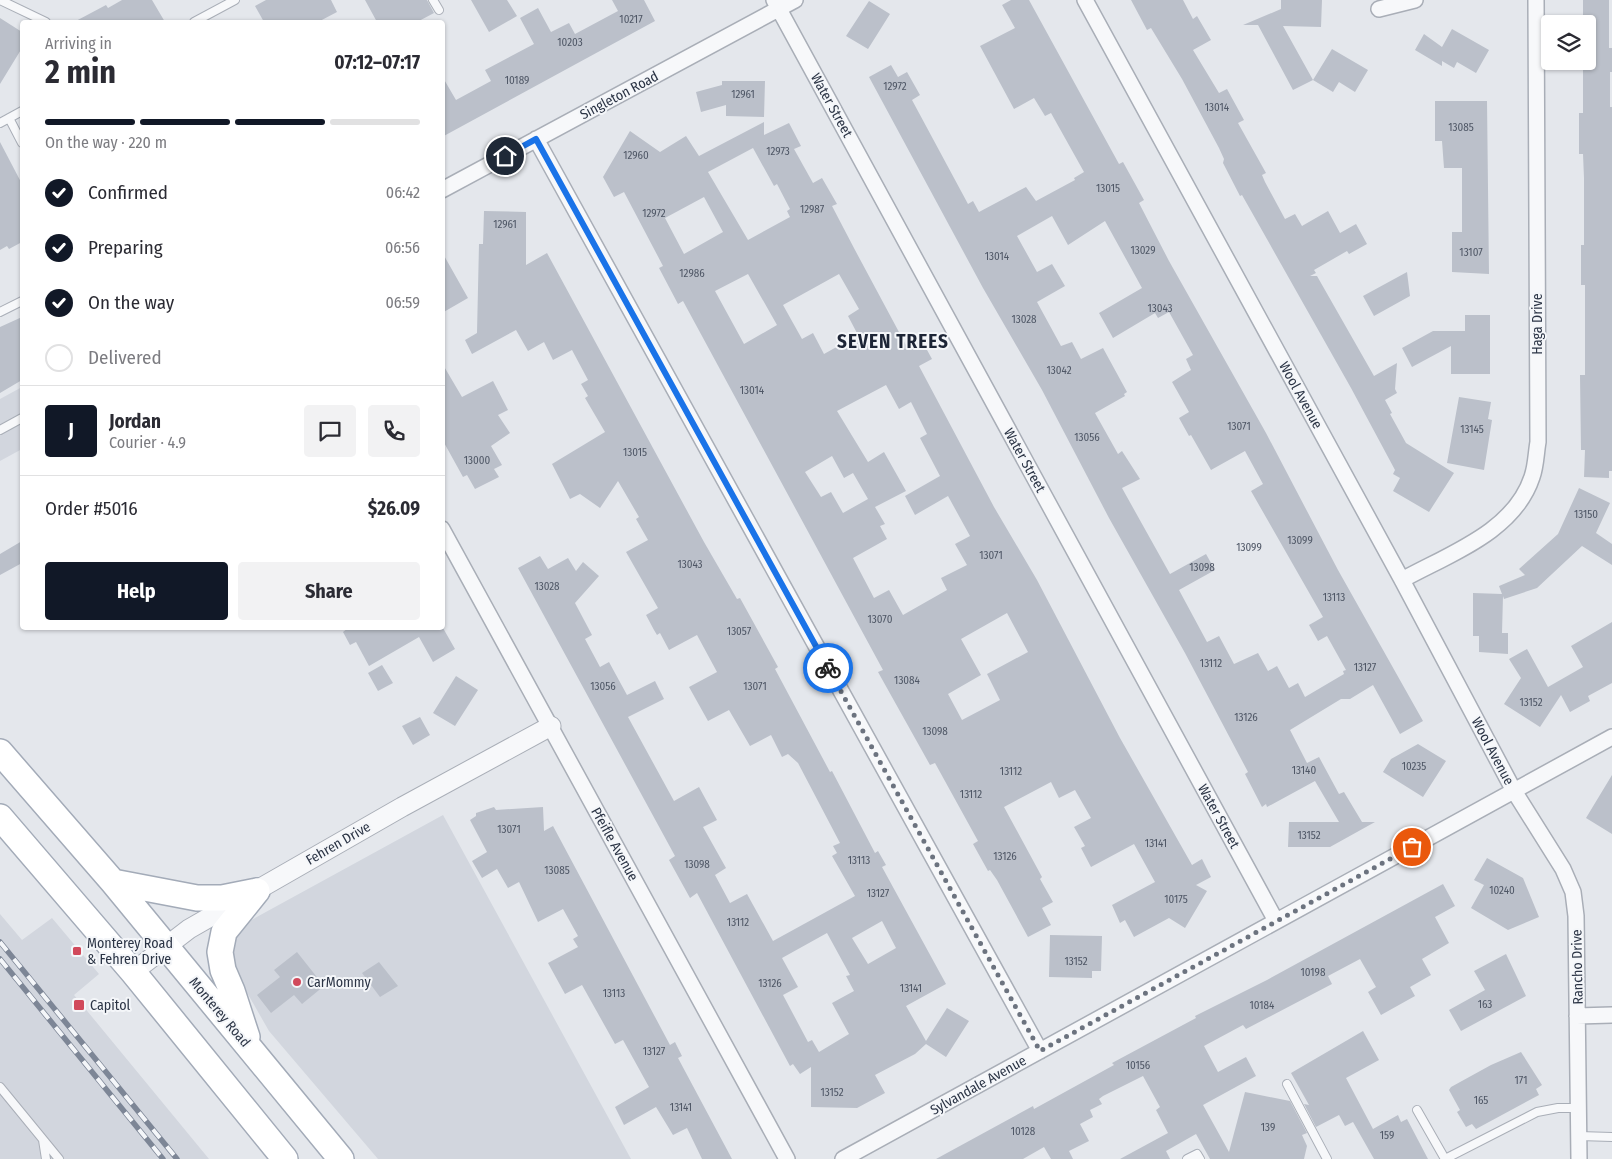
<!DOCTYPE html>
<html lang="en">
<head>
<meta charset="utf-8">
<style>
	:root { --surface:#fff; --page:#f2f2f3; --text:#2b2b33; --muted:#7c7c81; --line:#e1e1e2; --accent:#111827 }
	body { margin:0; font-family:"Fira Sans Condensed",sans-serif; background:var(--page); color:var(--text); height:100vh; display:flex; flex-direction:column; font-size:19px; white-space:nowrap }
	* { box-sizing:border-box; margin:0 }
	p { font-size:16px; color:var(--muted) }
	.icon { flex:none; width:28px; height:28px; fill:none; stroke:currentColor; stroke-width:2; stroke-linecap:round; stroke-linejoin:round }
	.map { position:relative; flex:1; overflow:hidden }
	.details { position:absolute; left:20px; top:20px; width:425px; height:610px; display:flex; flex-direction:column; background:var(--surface); border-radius:5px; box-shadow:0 1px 4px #0004 }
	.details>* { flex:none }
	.buttons { position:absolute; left:1541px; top:15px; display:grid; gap:10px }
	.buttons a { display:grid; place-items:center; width:55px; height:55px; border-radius:5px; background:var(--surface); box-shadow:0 1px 4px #0004; font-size:25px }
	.pin { position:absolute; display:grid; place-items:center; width:42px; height:42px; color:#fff; margin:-21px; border:2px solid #fff; border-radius:50%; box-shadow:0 1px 5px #0007 }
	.courier { position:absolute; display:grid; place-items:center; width:50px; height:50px; margin:-25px; border:4px solid #1a73e8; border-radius:50%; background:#fff; color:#222; box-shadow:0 1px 6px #0007 }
	.head em { font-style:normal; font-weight:700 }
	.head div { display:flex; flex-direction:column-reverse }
	.head { display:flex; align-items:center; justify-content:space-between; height:85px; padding:0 25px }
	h1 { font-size:32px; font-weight:700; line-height:38px }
	.bar { display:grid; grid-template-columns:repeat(4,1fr); gap:8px 5px; align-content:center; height:60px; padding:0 25px }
	.bar i { height:6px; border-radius:4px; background:var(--line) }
	.bar .current { background:var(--accent) }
	.bar p { grid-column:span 4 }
	.line { display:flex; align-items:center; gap:12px; padding:0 25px; border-top:1px solid var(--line) }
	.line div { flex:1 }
	.round { display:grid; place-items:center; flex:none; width:52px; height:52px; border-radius:5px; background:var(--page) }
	ol { padding:0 25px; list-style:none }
	li { display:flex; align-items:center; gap:15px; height:55px }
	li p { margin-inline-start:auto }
	li .icon { padding:5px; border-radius:50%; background:var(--accent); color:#fff; stroke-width:4 }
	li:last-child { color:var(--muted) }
	li i { width:28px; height:28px; border:2px solid var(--line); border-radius:50% }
	.primary-button { display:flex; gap:10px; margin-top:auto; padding:10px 25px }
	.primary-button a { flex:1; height:58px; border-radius:5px; background:var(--accent); color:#fff; font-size:20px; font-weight:700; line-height:58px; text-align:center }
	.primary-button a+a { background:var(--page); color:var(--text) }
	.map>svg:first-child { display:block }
</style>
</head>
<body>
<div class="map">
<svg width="1612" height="1159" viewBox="0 0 1612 1159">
	<rect width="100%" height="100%" fill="#e4e7ec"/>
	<path fill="#d2d6de" d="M22 387V449L0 461V399Z
		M443 815 631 1159H378L269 1031 234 970 229 943 244 924Z
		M0 914 22 940 52 918 99 974 74 995 209 1159H0Z"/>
	<path fill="#bbc0ca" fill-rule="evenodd" d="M122 0H152L165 22H74L106 5 108 8Z
		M266 0H331L337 12 318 22H264L255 6Z
		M365 0H427L434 13 417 22H377Z
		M471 0H507L517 16 489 32Z
		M612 0H644L655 21 442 137V76L456 100 491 81 485 70 534 44 520 18 538 8 551 32 569 23 575 34 618 11Z
		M1011 0H1029L1119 164 1123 162 1144 200 1139 203 1169 261 1266 433 1338 570 1423 721 1400 734 1373 685 1350 699H1341L1290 730 1307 763 1319 757 1339 794 1344 792 1362 822H1375L1330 847H1288L1289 822H1339L1315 781 1267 807 1266 804 1262 807 1245 774 1248 772 1185 653 1109 518 1042 390 983 288 869 77 891 65 898 77 907 72 920 95 912 100 968 204 973 201 979 212 1026 187 1036 201 1075 180 1074 178 1084 172 1051 113 1045 116 1034 98 1014 109 980 46 1015 28 1002 5ZM1052 216 1068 245 1105 221 1142 288 1099 313 1113 338 1155 313 1158 318 1169 312 1193 355 1186 359 1191 370 1172 382 1189 412 1179 418 1189 436 1191 435 1211 470 1245 451 1263 484 1251 491 1323 617 1309 625 1318 641 1327 636 1346 670 1343 671 1344 674 1305 697 1298 683 1289 688 1277 666 1268 671 1258 653 1234 664 1219 636 1207 642 1179 590 1215 570 1206 554 1170 574 1122 488 1140 479 1122 451 1118 454 1095 413 1125 396 1124 394 1127 392 1103 348 1081 359 1072 342 1061 346 1037 302 1065 286 1052 264 1037 272 1017 236Z
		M1131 0H1183L1193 19 1197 16 1211 40 1193 50 1219 93 1227 89 1244 120 1238 123 1266 173 1262 175 1265 182 1285 219 1295 214 1302 226 1328 211 1340 233 1356 224 1367 244 1349 254 1347 251 1314 270 1316 273 1310 276H1317L1374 376 1397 363 1395 389 1397 393 1385 400 1392 413 1390 414 1406 443 1454 473 1429 512 1393 491 1400 478 1393 474 1395 470 1351 388 1242 195 1240 196 1223 163 1224 159 1219 148 1182 79 1151 28 1147 30Z
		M1281 0H1322L1321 27 1283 26 1313 80 1293 90 1258 25H1243L1281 9Z
		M1583 0H1609V48H1612V72H1610V107H1612V471H1609V478L1584 477 1585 450H1581L1580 375H1585V285H1581V245H1584V178L1583 154H1579V113H1583V61H1588V22H1583Z
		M869 1 890 14 868 49 846 36Z
		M0 18 22 32V48L0 84Z
		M1452 29 1489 50 1476 73 1457 62 1454 68 1442 61V66L1415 50 1424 34 1442 47Z
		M1332 49 1368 70 1355 92 1339 82 1333 92 1313 80Z
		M722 81H765L764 117 726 116V105L701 112 696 92 722 85Z
		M1435 101H1487L1489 274 1452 272V232H1462V168H1444L1442 141H1435Z
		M764 122V135L789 123 801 146 794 149 813 183 822 178 837 204 832 206 855 250 907 347 921 339 932 359 919 366 994 507 1037 580 1120 738 1192 865 1202 859 1211 877 1196 885 1207 891 1185 928 1169 918 1134 937 1125 920 1120 923 1112 905 1155 882 1134 844 1091 867 1081 848 1085 846 1074 827 1091 818 1075 790 1059 798 1051 782 1004 807 1042 877 1040 879 1053 902 1042 908 1051 925 1028 937 997 880 990 870 988 871 973 844 978 841 935 763 930 765 878 672 883 670 683 301 678 304 659 268 663 266 624 192 614 197 603 177 630 131 660 152 686 136 699 156ZM753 148 774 186 777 184 790 209 787 211 790 217 748 240 708 172ZM704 197 723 232 684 254 665 218ZM748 274 777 325 744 344 715 291ZM839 274 859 309 848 316 858 335 824 354 813 333 802 339 783 305ZM886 385 899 409 911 402 927 434 920 438 940 476 905 496 915 515 948 496 970 536 955 544 967 565 941 578 947 590 903 615 889 590 874 598 853 558 887 539 880 526 885 524 875 507 906 491 884 452 868 462 837 411ZM832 456 844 478 853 473 868 499 843 513 831 492 821 497 805 472ZM1007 613 1028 652 987 674 1000 700 962 720 948 694 981 675 961 639Z
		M0 142 22 184V242L9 249 7 246 0 250Z
		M484 211 526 212V265L547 253 704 542 737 599 740 598 778 667 775 669 830 772 832 771 875 853 878 851 886 865 882 867 946 984 906 1006 926 1041 947 1008 969 1021 946 1057 926 1044 915 1054 875 1075 885 1093 857 1108 811 1107V1067L800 1074 793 1064 790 1066 697 893 690 898 669 860 675 856 518 568 540 556 548 569 568 558 576 571 583 562 599 576 575 603 592 635 585 639 600 667 609 662 627 695 655 681 664 699 628 717 674 801 699 787 717 820 703 827 726 868 715 875 730 903 747 894 773 941 855 896 832 856 837 853 833 846 840 843 798 763 788 754 782 757 771 735 750 746 729 710 708 721 689 687 717 672 697 635 669 650 660 633 657 635 654 630 646 615 658 608 626 552 648 540 636 519 639 517 618 481 600 508 580 494 570 499 552 464 605 432 585 398 588 396 581 384 588 380 572 350 553 360 544 342 528 351 516 330 472 354 465 340 477 333 479 244H483ZM882 921 896 948 868 964 852 938ZM827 933 850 975 846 976 854 991 832 1003 849 1034 819 1052 812 1040 808 1042 783 995 798 987 782 958Z
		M442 252 468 298 442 313Z
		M1407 272 1410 296 1374 316 1363 296Z
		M1465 315H1490V374H1451V346L1412 367 1402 348 1433 331H1465Z
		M22 317V380L0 393V327Z
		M442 363 462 397 493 381 508 410 498 415 510 433 491 446 502 465 494 469 499 477 475 489 467 475 463 477 442 439Z
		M1459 397 1491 402 1488 419 1492 420 1484 470 1447 463Z
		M1579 488 1610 503 1596 533 1612 544V565L1582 546 1537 588 1504 599 1503 596 1502 633H1508V654L1479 652V636H1473V593L1502 594 1499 586 1525 575 1519 569 1558 534Z
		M22 541V563L0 575V554Z
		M1612 622V683L1588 696 1590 701 1570 712 1561 695 1540 727 1504 704 1521 678 1509 659 1527 649 1548 687 1583 667 1571 646Z
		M348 628H443L455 649 433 662 419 637 369 666 356 642 350 645 343 632Z
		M382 665 393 683 378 691 368 673Z
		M456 676 478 690 455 726 433 713Z
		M420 717 430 735 413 745 402 726Z
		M1418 744 1446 761 1423 797 1383 772 1391 759Z
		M1612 775V834L1586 818Z
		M494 807 496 810 543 807 544 831 553 826 670 1045 675 1042 682 1056 678 1058 732 1159H702L687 1128 673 1135 656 1107 624 1125 615 1107 649 1087 623 1040 615 1044 582 985 565 994 548 963 578 947 573 939 578 936 563 909 538 922 519 882 508 888 497 869 482 878 472 861 487 852 470 820 476 816V813Z
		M1487 858 1523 878 1539 917 1508 930 1471 908 1484 885 1474 880Z
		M1443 884 1455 906 1435 917 1449 943 1422 959 1431 975 1410 987 1415 996 1381 1015 1368 992 1376 987 1360 959 1328 976 1332 984 1246 1029 1243 1025 1204 1046 1218 1072 1246 1057 1256 1076 1203 1105 1229 1152 1245 1092 1290 1101 1307 1133 1302 1135 1307 1146 1304 1159H1210L1196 1134 1166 1151 1170 1159H1120L1168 1133 1156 1110 1160 1107 1143 1076 1103 1096 1099 1099 1102 1104 1090 1110 1093 1117 1080 1124 1089 1141 1069 1151 1073 1159H1051L1044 1147 1023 1159H936L1033 1106 1034 1109 1114 1065 1112 1063 1196 1018 1195 1016 1267 980Z
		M1050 935 1102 936 1101 971H1092V978L1049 977Z
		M297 952 324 986 302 1004 294 995 271 1013 257 995 280 977 274 970Z
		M1506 954 1526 996 1461 1031 1449 1010 1485 990 1474 971Z
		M379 962 398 986 380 997 362 973Z
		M1363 1031 1379 1060 1346 1078 1373 1129 1398 1115 1401 1122 1407 1119 1428 1159H1374L1353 1122 1345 1126 1339 1115 1316 1127 1304 1104 1309 1105 1291 1073Z
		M1521 1052 1542 1085 1536 1089 1539 1095 1476 1129 1472 1124 1466 1127 1457 1112 1460 1110 1449 1090 1451 1087 1491 1065Z"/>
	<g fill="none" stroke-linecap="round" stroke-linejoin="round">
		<defs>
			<path id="service" d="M0 0 46 22
				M433 0 439 10
				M194 22 235 0
				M9 118 22 143
				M0 123 22 111
				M0 312 22 301
				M0 430 22 418
				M1287 1084 1327 1159
				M0 1087 59 1159
				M1417 1110 1445 1159
				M1579 1136 1612 1137
				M43 1140 46 1159
				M1187 1159 1197 1154 1200 1159
				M1445 1159 1537 1112 1558 1108H1578"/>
			<path id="minor" d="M774 0 1276 921
				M1085 0 1402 580 1514 791 1563 869 1573 892 1576 916 1579 1159
				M1379 9 1415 0
				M536 139 1040 1051
				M442 190 795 0
				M442 529 787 1159
				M1402 580C1449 554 1514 532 1532 477 1536 466 1536 453 1538 442L1536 0
				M1577 1016 1612 1015
				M843 1159 1612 737"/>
			<path id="tertiary" d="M133 972 189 929 402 807 551 726"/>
			<path id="primary" d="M0 752 113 882 341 1159
				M0 817 133 972 285 1159
				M113 882 197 898H222L257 891
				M247 1037 232 991 223 970 220 952 224 932 257 891"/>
		</defs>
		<use href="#service" stroke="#a9aeb7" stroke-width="10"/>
		<use href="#minor" stroke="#a9aeb7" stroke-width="18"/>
		<use href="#tertiary" stroke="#a9aeb7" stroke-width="21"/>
		<use href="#primary" stroke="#a3abb8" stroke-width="28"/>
		<use href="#service" stroke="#f7f8fa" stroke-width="8"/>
		<use href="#minor" stroke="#f7f8fa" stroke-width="15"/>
		<use href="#tertiary" stroke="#f7f8fa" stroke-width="19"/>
		<use href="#primary" stroke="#fff" stroke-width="25"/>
		<defs>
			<path id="rail" d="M0 942 177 1159
				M0 959 163 1159"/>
		</defs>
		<use href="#rail" stroke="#7d8696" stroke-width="5.5"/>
		<use href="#rail" stroke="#f4f6f9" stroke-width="4" stroke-dasharray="11" stroke-linecap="butt"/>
	</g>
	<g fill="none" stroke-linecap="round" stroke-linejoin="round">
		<path stroke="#6c737f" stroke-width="5" stroke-dasharray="0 9" d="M828 668 1040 1051 1412 847"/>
		<path stroke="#1a73e8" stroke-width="6" d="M505 156 536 139 828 668"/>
	</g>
	<g fill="#d1495b" stroke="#f4f6f9" stroke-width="2">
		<rect x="72" y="946" width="10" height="10" rx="2.5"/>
		<circle cx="297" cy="982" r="5"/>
		<rect x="73" y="999" width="12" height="12" rx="2.5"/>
	</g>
	<g text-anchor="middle" stroke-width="4" stroke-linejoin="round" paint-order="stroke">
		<g font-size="11" fill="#4f5766">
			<text x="631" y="23">10217</text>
			<text x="570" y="46">10203</text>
			<text x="517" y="84">10189</text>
			<text x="895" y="90">12972</text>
			<text x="743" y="98">12961</text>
			<text x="1217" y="111">13014</text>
			<text x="1461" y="131">13085</text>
			<text x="778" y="155">12973</text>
			<text x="636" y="159">12960</text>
			<text x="1108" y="192">13015</text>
			<text x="812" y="213">12987</text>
			<text x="654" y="217">12972</text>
			<text x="505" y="228">12961</text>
			<text x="1143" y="254">13029</text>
			<text x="1471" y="256">13107</text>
			<text x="997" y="260">13014</text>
			<text x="692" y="277">12986</text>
			<text x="1160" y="312">13043</text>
			<text x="1024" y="323">13028</text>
			<text x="1059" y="374">13042</text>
			<text x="752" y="394">13014</text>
			<text x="1239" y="430">13071</text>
			<text x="1472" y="433">13145</text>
			<text x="1087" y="441">13056</text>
			<text x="635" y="456">13015</text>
			<text x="477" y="464">13000</text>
			<text x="1586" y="518">13150</text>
			<text x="1300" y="544">13099</text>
			<text x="1249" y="551">13099</text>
			<text x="991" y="559">13071</text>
			<text x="690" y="568">13043</text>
			<text x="1202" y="571">13098</text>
			<text x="547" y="590">13028</text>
			<text x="1334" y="601">13113</text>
			<text x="880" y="623">13070</text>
			<text x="739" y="635">13057</text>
			<text x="1211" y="667">13112</text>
			<text x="1365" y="671">13127</text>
			<text x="907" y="684">13084</text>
			<text x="603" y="690">13056</text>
			<text x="755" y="690">13071</text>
			<text x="1531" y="706">13152</text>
			<text x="1246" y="721">13126</text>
			<text x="935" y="735">13098</text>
			<text x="1414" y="770">10235</text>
			<text x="1304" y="774">13140</text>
			<text x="1011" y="775">13112</text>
			<text x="971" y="798">13112</text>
			<text x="509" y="833">13071</text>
			<text x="1309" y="839">13152</text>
			<text x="1156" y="847">13141</text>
			<text x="1005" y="860">13126</text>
			<text x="859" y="864">13113</text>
			<text x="697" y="868">13098</text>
			<text x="557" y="874">13085</text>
			<text x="1502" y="894">10240</text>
			<text x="878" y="897">13127</text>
			<text x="1176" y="903">10175</text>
			<text x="738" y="926">13112</text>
			<text x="1076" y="965">13152</text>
			<text x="1313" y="976">10198</text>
			<text x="770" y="987">13126</text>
			<text x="911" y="992">13141</text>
			<text x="614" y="997">13113</text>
			<text x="1485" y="1008">163</text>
			<text x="1262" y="1009">10184</text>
			<text x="654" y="1055">13127</text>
			<text x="1138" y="1069">10156</text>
			<text x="1521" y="1084">171</text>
			<text x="832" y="1096">13152</text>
			<text x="1481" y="1104">165</text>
			<text x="681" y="1111">13141</text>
			<text x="1268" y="1131">139</text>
			<text x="1023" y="1135">10128</text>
			<text x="1387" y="1139">159</text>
		</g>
		<g font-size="14" fill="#2b3445" stroke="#f4f6f9">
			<text transform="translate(619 95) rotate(-28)" y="5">Singleton Road</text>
			<text transform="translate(832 105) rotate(61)" y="5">Water Street</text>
			<text transform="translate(1537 324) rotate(-90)" y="5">Haga Drive</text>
			<text transform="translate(1301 395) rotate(61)" y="5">Wool Avenue</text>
			<text transform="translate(1025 460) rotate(61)" y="5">Water Street</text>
			<text transform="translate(1493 751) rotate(62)" y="5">Wool Avenue</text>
			<text transform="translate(1219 816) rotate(61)" y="5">Water Street</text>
			<text transform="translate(338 843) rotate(-30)" y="5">Fehren Drive</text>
			<text transform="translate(615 844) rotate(61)" y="5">Pfeifle Avenue</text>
			<text transform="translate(1577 967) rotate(-91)" y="5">Rancho Drive</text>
			<text transform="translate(220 1012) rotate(50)" y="5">Monterey Road</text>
			<text transform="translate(978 1085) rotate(-29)" y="5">Sylvandale Avenue</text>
		</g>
		<g font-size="14" fill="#2b3445" stroke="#f4f6f9" text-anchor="start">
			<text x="87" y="948">Monterey Road<tspan x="87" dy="16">&amp; Fehren Drive</tspan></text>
			<text x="307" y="987">CarMommy</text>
			<text x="90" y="1010">Capitol</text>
		</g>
		<g font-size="19" font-weight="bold" letter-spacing="1" fill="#1d2536" stroke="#f4f6f9">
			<text x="893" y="348">SEVEN TREES</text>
		</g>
	</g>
</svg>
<div class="buttons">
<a><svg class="icon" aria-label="layers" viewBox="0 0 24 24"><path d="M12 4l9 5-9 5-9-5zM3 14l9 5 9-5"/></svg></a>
</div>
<div class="pin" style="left:1412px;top:847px;background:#ea580c"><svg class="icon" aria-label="bag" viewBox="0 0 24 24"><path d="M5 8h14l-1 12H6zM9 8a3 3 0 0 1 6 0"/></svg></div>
<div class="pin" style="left:505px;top:156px;background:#1f2937"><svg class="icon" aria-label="home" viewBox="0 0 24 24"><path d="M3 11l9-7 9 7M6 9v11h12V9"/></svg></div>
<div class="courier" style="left:828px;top:668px"><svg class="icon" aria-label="bike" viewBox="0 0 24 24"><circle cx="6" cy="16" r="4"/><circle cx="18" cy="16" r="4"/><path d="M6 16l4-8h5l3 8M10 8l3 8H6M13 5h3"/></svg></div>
<section class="details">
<div class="head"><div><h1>2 min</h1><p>Arriving in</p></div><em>07:12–07:17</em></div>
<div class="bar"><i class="current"></i><i class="current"></i><i class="current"></i><i></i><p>On the way · 220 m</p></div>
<ol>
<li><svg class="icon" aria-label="check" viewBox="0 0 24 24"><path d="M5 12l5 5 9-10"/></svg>Confirmed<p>06:42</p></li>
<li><svg class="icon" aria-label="check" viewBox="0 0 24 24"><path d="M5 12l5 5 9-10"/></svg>Preparing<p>06:56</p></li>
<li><svg class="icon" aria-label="check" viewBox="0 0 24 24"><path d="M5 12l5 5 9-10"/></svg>On the way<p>06:59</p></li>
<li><i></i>Delivered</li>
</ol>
<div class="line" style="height:90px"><b class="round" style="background:var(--accent);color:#fff">J</b><div><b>Jordan</b><p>Courier · 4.9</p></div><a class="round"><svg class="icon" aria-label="chat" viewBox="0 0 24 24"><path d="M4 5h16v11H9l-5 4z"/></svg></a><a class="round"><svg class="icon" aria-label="phone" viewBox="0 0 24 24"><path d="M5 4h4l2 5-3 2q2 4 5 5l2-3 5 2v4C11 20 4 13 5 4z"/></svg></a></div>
<div class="line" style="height:65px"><div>Order #5016</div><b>$26.09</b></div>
<div class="primary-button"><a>Help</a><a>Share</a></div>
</section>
</div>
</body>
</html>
